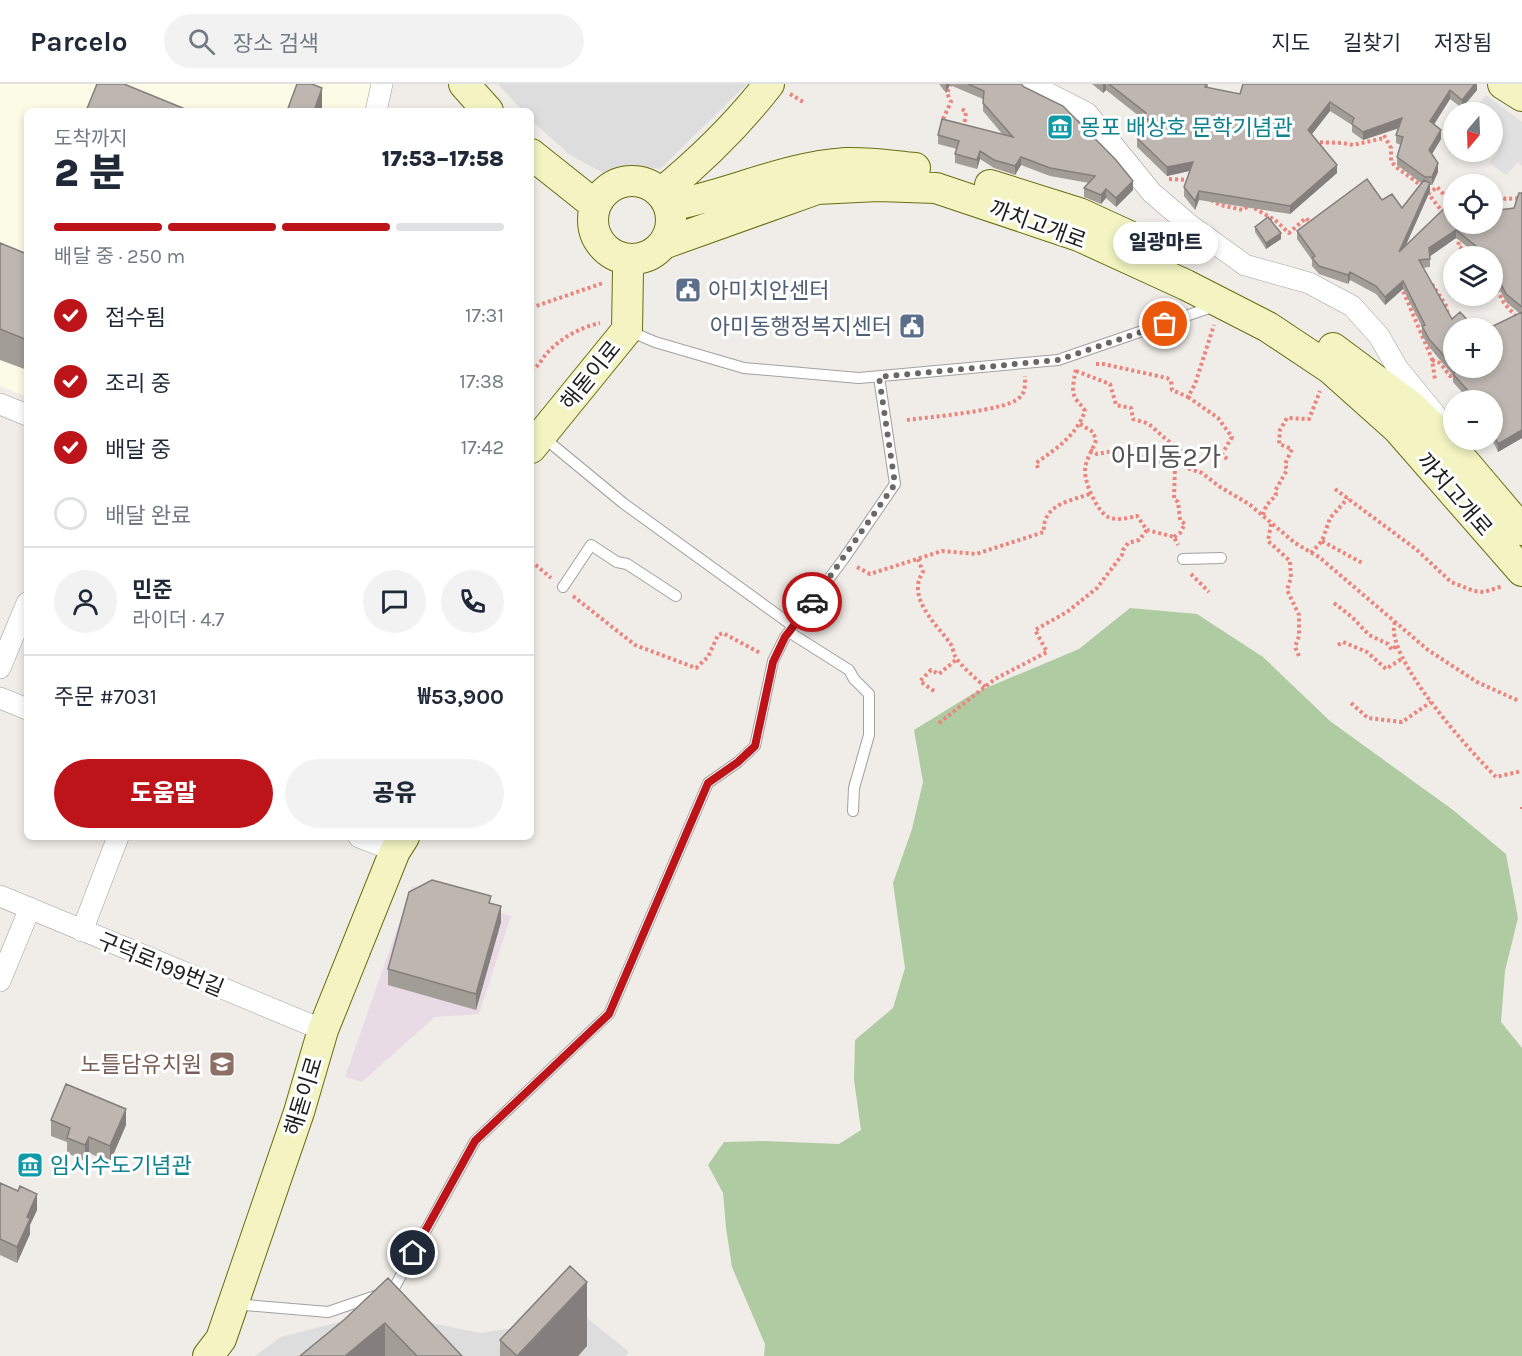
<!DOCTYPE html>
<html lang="ko">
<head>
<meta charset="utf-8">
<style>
	:root { --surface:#fff; --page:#f2f2f3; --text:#1f2937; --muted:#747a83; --line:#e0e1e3; --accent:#bd141a }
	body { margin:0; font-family:Karla,"Noto Sans KR",sans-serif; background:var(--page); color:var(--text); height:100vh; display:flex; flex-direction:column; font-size:22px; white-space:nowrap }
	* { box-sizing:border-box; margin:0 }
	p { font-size:20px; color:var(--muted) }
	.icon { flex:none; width:33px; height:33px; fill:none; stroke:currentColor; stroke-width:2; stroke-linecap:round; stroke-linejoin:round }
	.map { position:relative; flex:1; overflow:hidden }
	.side { position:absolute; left:24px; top:24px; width:510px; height:732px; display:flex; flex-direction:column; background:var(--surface); border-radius:9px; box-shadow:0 3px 9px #0003 }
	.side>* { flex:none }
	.needle { width:39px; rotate:199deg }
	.controls { position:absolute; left:1443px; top:18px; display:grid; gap:12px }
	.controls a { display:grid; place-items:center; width:60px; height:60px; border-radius:50%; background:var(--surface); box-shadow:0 3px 9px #0003; font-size:30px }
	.pin { position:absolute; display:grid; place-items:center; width:51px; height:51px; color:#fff; margin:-26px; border:3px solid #fff; border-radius:50%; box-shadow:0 2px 6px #0007 }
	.courier { position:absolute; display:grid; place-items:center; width:60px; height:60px; margin:-30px; border:4px solid #bd141a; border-radius:50%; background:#fff; color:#222; box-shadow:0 2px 8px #0007 }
	.bubble { position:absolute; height:42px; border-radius:21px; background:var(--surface); box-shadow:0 3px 9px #0003; font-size:20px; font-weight:800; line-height:42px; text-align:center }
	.overview em { font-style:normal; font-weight:800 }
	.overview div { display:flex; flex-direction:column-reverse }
	.overview { display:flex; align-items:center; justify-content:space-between; height:102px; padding:0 30px }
	h1 { font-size:39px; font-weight:800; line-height:45px }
	.bar { display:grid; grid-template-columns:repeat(4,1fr); gap:9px 6px; align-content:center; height:72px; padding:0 30px }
	.bar i { height:8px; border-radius:4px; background:var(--line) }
	.bar .on { background:var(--accent) }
	.bar p { grid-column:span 4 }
	.line { display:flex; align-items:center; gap:15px; padding:0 30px; border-top:2px solid var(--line) }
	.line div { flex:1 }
	.round { display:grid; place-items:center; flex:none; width:63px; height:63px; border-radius:32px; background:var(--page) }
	ol { padding:0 30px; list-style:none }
	li { display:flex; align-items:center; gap:18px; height:66px }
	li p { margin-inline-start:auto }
	li .icon { padding:6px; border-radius:50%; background:var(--accent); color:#fff; stroke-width:4 }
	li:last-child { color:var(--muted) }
	li i { width:33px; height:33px; border:3px solid var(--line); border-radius:50% }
	.action { display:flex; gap:12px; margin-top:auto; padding:12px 30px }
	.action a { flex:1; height:69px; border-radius:36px; background:var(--accent); color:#fff; font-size:24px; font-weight:800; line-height:69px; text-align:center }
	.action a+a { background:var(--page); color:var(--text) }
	header { display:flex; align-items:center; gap:36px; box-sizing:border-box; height:84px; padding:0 30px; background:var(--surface); border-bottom:2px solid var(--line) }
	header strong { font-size:28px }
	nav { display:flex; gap:33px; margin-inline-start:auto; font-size:21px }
	.search { width:420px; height:54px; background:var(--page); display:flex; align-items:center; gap:15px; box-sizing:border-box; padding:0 21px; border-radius:33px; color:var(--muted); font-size:22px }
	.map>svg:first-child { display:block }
</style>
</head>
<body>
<header>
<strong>Parcelo</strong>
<div class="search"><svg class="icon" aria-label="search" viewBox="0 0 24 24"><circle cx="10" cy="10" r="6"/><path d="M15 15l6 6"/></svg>장소 검색</div>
<nav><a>지도</a><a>길찾기</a><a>저장됨</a></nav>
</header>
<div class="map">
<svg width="1522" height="1272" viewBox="0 0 1522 1272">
	<rect width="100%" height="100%" fill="#f0ede8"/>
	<path fill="#dedddd" d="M498 0H747L660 85 646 83 626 85 609 92 570 71 531 36V27H523Z
		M378 1228 480 1249 586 1233 629 1268 625 1272H255L281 1253Z"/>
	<path fill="#e8dbe6" d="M412 802 511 832 479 930 435 933 362 998 345 993Z"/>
	<path fill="#fcfbe5" d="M0 0H373L367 27H27V313L0 302Z"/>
	<path fill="#afcba1" d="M1130 524 1197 530 1263 573 1330 637 1453 726 1506 770 1518 834 1505 887 1501 938 1522 964V1272H764L765 1260 732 1183 726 1144 723 1109 708 1081 724 1058 764 1057 839 1060 861 1046 854 996 855 956 893 924 905 884 893 799 912 745 923 698 914 646 974 609 1079 565Z"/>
	<path fill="#e0e0e0" d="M1486 11 1522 38V82L1518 78 1506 91 1489 79 1499 66 1493 61 1492 28H1472Z"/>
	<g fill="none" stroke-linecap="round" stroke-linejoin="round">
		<defs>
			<path id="lane" d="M627 246 655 258 744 284 859 294 1058 276 1215 222
				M543 353 623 419 793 542
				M1183 475 1221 474
				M563 503 591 461 617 478 627 480 676 512
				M789 548 849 586 854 595 869 610V651L854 704 853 727
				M234 1220 328 1228 393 1206 475 1057 609 930 708 699 738 678 755 662 773 577 785 553 843 476 895 400 879 293"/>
			<path id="street" d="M1030 0 1087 29 1152 109 1191 142 1245 181 1309 199 1352 222 1379 252 1398 285 1435 330
				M376 27 382 0
				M0 320 27 331
				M0 584 27 519
				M0 614 27 625
				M359 753 395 767
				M0 812 323 946
				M82 847 118 753
				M0 897 30 824"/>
			<path id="secondary" d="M464 0 488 27
				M1503 0 1522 12
				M531 70 595 121
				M593 136a39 39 0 1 1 78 0a39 39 0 1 1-78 0Z
				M990 101 1079 129 1153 163
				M661 109C700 77 738 40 769 0
				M669 122C729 111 784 83 846 79 869 78 893 82 915 84
				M663 160 817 105 878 102 936 104 1079 152 1186 201 1268 243 1331 285 1397 344 1522 487
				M1333 264 1412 323 1444 354 1522 446
				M531 364 627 246 628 187 631 175
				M208 1272 221 1255 299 1028 323 946 395 767 404 753"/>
		</defs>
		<use href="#lane" stroke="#a1a1a1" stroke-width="12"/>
		<use href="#street" stroke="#a1a1a1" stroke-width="22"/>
		<use href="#secondary" stroke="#686f10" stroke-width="32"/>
		<path stroke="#ed847c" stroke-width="4" stroke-dasharray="3 3" stroke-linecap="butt" d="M790 10 805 19
			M962 25 966 28 964 44
			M943 35 951 18 947 9 951 0
			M1381 46 1391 64V77L1396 83 1422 102
			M1314 58 1343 59 1353 61 1384 54
			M1169 95 1191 96
			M1427 108 1441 126 1454 135
			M1428 110 1437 103 1446 113 1454 109
			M1492 110 1506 115 1522 114
			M1211 116 1220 121 1243 126 1249 121 1275 136 1289 149 1306 134 1311 140
			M1460 152 1458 162 1475 172
			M1492 195 1504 219 1522 239
			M1432 200 1447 223V230
			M1401 202 1432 275 1435 296
			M531 220 536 222 603 199
			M1432 276 1440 279 1450 292 1456 290
			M1096 280H1103L1167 294 1171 297 1172 306 1188 313 1195 300 1214 241
			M531 286C539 283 542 274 548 268 561 254 581 243 600 239
			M1076 287 1110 300 1116 321 1131 324 1133 335C1138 337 1147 338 1151 342 1161 350 1169 360 1182 364L1184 383
			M1188 313 1218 334 1232 353 1222 370 1229 377
			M907 336C929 333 1005 327 1019 314 1026 308 1025 300 1025 292
			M1080 340 1093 348 1096 356C1093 366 1085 376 1085 387 1085 400 1097 427 1108 433 1117 437 1128 434 1137 432L1147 446 1174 453 1178 461
			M1090 366 1097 370 1113 367 1131 368 1162 379 1184 383 1202 389 1220 403 1249 420 1295 459 1319 473 1428 566 1477 598 1519 617
			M1038 384 1036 379C1057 364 1076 352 1085 327 1082 321 1079 320 1076 315 1070 307 1075 293 1076 284
			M1335 405 1417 466 1451 498 1474 507 1484 508 1503 502
			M1263 431 1266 422 1276 411 1275 407 1287 386 1285 380 1292 365 1279 360 1280 346 1287 334 1309 335 1320 307
			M1271 440 1268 457 1290 477 1291 494 1287 506 1299 531V552L1295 563 1299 572
			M1174 453 1180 449 1185 440 1180 436 1178 418 1174 415 1175 382
			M1322 457 1364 480
			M1311 469 1322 457 1330 434 1348 414
			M918 475 923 488C906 513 936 540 950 559 953 563 953 568 955 572 961 583 976 594 985 603
			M531 477 551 494
			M857 483 870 490 942 467 976 470 1044 448C1042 421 1069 417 1090 410
			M1191 490 1209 508
			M573 512 635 561 696 584 708 573 718 551 723 549 760 569
			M1334 519 1352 533 1369 551 1388 560 1392 566 1396 562
			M1395 538C1383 572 1471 668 1496 693L1522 687
			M1338 561 1343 558 1367 568 1386 585 1403 574
			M934 607 920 597 931 586 939 590 957 575
			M1351 619 1368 634 1402 638 1431 618
			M939 639 995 595 1047 568 1035 546 1067 528 1097 504 1122 471 1123 466 1128 459 1139 456 1147 446
			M1522 723V725"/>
		<use href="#lane" stroke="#fff" stroke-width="10"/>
		<use href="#street" stroke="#fff" stroke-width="21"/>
		<use href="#secondary" stroke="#f3f4c2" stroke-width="30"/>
	</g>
	<path fill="#a39d98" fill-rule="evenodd" d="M939 0H1021L1133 106 1116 123 1106 114 1101 120 1084 113V104L1089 99 1050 92 1021 81 1015 91 994 84 980 75 977 85 955 79V70L957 65 938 60V51H1003L983 27V15L950 1 946 9Z
		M1092 0H1208V4L1240 10 1477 0V6L1462 24 1450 15 1434 41 1441 55 1432 70 1438 88 1432 101H1430V107L1405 162 1454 140 1514 124 1522 109V354L1498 368 1492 355V316H1468V315L1453 298V291L1429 263 1422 251V243L1403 205 1385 221 1376 210 1350 196 1348 200 1319 190 1312 182V176L1297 155V147L1382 116 1402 124 1421 99 1397 81V73L1401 61 1396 59V51L1399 44 1363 56 1352 48V41L1330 27 1312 50 1337 89 1290 130 1199 116 1195 126 1184 112V103L1190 87 1167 92 1137 63V54L1147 43 1144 40V36L1106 6 1103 9ZM1456 154 1479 172H1492V190L1506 218 1519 229 1454 284 1423 184 1430 183V172Z
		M1255 143 1281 155 1266 165 1255 148Z
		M0 159 27 170V286L0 276Z
		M1468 356H1479L1473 362Z
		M491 819 501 838 476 926 388 901V885Z
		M51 1036 126 1041 110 1078 89 1069 85 1077 67 1069V1058L51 1052Z
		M0 1099 37 1126 30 1141V1150L17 1179 0 1171Z
		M388 1194 462 1272H300L345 1235Z
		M500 1256 587 1262 578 1272H500Z"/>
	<path fill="#847f7c" d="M946 0H950L946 9Z
		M1103 0H1106V6L1103 9Z
		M1475 0H1477V6L1462 24V16Z
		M322 4V27H314Z
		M1450 6V15L1430 46V37Z
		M1330 18V27L1308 55V46Z
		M1402 34V43L1363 56V48Z
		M1441 46V55L1429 75V66Z
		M980 67V75L977 85V76Z
		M1021 73V81L1015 91V82Z
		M1193 78V86L1167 92V83Z
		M1438 79V88L1432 101V93Z
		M1337 81V89L1290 130V122Z
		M1133 97V106L1116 123V114Z
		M1430 99V107L1399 177V168Z
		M1106 105V114L1101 120V111Z
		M1199 107V116L1195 126V117Z
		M1456 146V154L1429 173V164Z
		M1281 149V155L1266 165V159Z
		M1350 188V196L1348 200V191Z
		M1403 197V205L1385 221V213Z
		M1522 346V354L1498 368V360Z
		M1473 356H1479L1473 362Z
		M501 822V838L476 926V910Z
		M126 1025V1041L110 1078V1062Z
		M89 1053V1069L85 1077V1061Z
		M37 1110V1126L30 1141V1150L17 1179V1163L27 1133Z
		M587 1198V1262L578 1272H518Z
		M385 1239V1272H345Z"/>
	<path fill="#bdb6b1" stroke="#847f7c" stroke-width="1.5" d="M97 0H124L190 27H86Z
		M297 0H312L322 4 314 27H287Z
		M968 0H1021L1024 3 1063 22 1116 76 1133 97 1116 114 1106 105 1101 111 1084 104 1095 92 1050 84 1021 73 1015 82 994 76 980 67 977 76 955 70 959 57 938 51 942 35 1013 53 983 19 984 7Z
		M1109 0H1206L1205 3 1240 10 1243 0H1475L1462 16 1450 6 1430 37 1441 46 1429 66 1438 79 1432 93H1425L1397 73 1403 53 1396 51 1402 34 1363 48 1352 40 1354 34 1330 18 1308 46 1337 81 1290 122 1199 107 1195 117 1184 103 1193 78 1167 83 1137 54 1152 39 1144 32 1146 29Z
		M1367 95 1382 116 1392 110 1402 124 1424 96 1430 99 1399 168 1454 115V140H1492V127L1514 124 1519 109H1522V223L1506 210 1492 182V172H1484L1482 167 1456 146 1429 164 1430 175 1419 176 1452 235 1460 228 1475 244H1454V283L1429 255 1422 242 1425 241 1403 197 1385 213 1376 202 1350 188 1348 191 1319 182 1312 174 1315 172 1297 147Z
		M1268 133 1281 149 1266 159 1255 143Z
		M0 159 27 170V256L0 245Z
		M1522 228V346L1498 360 1492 347V316H1472L1468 312 1471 310 1453 290 1457 287 1454 284H1492V244H1489Z
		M432 796 491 812 489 819 501 822 476 910 388 885 409 808Z
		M66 1000 126 1025 110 1062 89 1053 85 1061 67 1054 70 1044 51 1036Z
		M0 1099 18 1107 20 1102 37 1110 27 1133 30 1135 17 1163 0 1155Z
		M570 1182 587 1198 517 1272 500 1256Z
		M388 1194 462 1272H417L385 1239 345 1272H300L345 1235Z"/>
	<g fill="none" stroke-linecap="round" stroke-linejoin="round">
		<path stroke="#696866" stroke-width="6" stroke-dasharray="0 10.8" d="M812 518 895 400 879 293 1058 276 1165 240"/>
		<path stroke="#bd141a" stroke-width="8" d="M413 1169 475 1057 609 930 708 699 738 678 755 662 773 578 785 553 812 518"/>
	</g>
	<defs>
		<symbol id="museum-square" viewBox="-11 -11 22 22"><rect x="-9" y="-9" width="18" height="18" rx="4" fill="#0f9aa8" stroke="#fff"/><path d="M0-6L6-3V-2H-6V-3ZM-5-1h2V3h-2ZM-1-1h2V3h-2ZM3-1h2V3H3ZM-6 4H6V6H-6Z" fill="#fff"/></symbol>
		<symbol id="civic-square" viewBox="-11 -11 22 22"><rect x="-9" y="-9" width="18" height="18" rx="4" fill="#5c6f8a" stroke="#fff"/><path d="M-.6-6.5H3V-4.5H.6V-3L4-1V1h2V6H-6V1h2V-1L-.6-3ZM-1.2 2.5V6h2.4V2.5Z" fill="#fff"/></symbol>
		<symbol id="school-square" viewBox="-11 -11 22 22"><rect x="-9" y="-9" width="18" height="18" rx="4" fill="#8d6e63" stroke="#fff"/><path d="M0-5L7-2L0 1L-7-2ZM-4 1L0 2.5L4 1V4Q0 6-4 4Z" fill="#fff"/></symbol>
	</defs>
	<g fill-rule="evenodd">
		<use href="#museum-square" x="1045" y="28" width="30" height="30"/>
		<use href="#civic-square" x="673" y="191" width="30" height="30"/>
		<use href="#civic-square" x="897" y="227" width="30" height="30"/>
		<use href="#school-square" x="207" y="965" width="30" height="30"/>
		<use href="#museum-square" x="15" y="1066" width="30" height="30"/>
	</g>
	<g text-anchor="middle" stroke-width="6" stroke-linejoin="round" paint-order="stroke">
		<g font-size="22" fill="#0d838f" stroke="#fff" text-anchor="start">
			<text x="1080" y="51">몽포 배상호 문학기념관</text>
			<text x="50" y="1089">임시수도기념관</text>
		</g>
		<g font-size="22" fill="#202020" stroke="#fff">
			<text transform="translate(1038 140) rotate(20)" y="8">까치고개로</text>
			<text transform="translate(590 291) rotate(-51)" y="8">해돋이로</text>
			<text transform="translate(1455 410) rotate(49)" y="8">까치고개로</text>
			<text transform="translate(161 880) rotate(22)" y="8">구덕로199번길</text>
			<text transform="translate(303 1012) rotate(-73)" y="8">해돋이로</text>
		</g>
		<g font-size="22" fill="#4e5e75" stroke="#fff" text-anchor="start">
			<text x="708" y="214">아미치안센터</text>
			<text x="892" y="250" text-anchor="end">아미동행정복지센터</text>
		</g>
		<g font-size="22" fill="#785e54" stroke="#fff" text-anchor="end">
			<text x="202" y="988">노틀담유치원</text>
		</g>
		<g font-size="26" fill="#535353" stroke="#fff">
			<text x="1166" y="382">아미동2가</text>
		</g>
	</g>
</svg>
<div class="controls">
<a><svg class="needle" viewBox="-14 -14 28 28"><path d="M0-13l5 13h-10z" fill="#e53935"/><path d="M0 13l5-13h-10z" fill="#747a83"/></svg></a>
<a><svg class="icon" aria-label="locate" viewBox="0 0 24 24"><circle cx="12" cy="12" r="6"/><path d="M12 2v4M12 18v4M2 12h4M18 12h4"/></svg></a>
<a><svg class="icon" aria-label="layers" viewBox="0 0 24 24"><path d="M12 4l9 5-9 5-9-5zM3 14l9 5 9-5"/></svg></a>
<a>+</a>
<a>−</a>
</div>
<div class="pin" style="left:1165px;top:240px;background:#ea580c"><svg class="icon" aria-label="bag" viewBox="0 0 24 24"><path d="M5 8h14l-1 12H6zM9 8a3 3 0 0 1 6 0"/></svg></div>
<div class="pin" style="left:413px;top:1169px;background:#1f2937"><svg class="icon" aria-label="home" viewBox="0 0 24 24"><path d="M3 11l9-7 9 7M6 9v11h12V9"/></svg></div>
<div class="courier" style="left:812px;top:518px"><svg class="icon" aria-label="car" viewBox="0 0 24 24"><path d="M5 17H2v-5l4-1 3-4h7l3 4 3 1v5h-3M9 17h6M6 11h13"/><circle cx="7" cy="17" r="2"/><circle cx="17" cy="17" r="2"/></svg></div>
<div class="bubble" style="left:1113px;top:138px;width:105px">일광마트</div>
<section class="side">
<div class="overview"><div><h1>2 분</h1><p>도착까지</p></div><em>17:53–17:58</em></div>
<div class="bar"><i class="on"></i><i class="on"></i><i class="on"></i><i></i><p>배달 중 · 250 m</p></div>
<ol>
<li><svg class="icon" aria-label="check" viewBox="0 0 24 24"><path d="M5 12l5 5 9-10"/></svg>접수됨<p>17:31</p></li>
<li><svg class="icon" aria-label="check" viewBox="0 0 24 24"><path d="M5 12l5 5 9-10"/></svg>조리 중<p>17:38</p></li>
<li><svg class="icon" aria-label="check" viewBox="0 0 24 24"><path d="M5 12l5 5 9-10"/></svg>배달 중<p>17:42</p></li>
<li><i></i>배달 완료</li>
</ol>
<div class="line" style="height:108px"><a class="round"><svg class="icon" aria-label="person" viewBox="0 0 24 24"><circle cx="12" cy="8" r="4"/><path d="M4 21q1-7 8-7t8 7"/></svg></a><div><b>민준</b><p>라이더 · 4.7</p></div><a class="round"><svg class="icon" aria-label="chat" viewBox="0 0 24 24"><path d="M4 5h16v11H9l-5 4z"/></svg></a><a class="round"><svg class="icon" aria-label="phone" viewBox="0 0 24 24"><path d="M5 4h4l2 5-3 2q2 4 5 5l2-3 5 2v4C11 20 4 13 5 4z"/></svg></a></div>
<div class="line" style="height:78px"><div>주문 #7031</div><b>₩53,900</b></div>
<div class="action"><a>도움말</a><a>공유</a></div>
</section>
</div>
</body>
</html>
